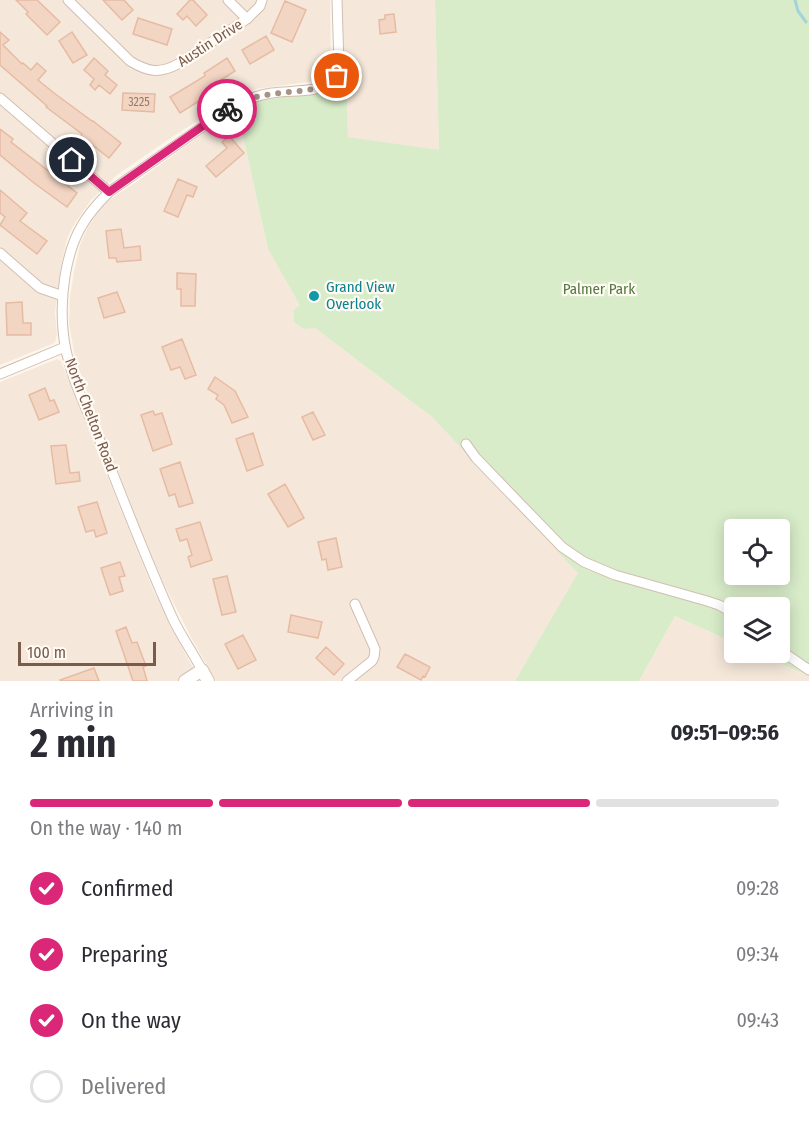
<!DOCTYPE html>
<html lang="en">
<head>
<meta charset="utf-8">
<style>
	:root { --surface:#fff; --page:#f7f7f7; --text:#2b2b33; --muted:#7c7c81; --line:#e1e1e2; --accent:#db2777 }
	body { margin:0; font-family:"Fira Sans Condensed",sans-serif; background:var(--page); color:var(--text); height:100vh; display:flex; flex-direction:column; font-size:22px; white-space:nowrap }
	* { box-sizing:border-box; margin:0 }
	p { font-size:20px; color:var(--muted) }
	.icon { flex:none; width:33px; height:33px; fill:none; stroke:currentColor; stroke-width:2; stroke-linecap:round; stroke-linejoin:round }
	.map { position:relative; height:681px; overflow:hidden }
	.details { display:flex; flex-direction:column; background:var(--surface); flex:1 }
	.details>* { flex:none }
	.controls { position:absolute; left:724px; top:519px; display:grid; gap:12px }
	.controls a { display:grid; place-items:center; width:66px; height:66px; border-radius:6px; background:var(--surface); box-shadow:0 3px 15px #0003; font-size:30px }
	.scale { position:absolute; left:18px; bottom:15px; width:138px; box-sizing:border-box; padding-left:6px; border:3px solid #7a5c4d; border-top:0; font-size:16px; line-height:21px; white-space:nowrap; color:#7a5c4d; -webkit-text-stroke:4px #fffaf3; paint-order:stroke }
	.pin { position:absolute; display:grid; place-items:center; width:51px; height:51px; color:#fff; margin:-26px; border:3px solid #fff; border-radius:50%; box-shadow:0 2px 6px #0007 }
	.courier { position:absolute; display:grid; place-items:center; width:60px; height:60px; margin:-30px; border:4px solid #db2777; border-radius:50%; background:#fff; color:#222; box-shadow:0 2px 8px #0007 }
	.overview em { font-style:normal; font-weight:700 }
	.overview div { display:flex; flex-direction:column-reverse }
	.overview { display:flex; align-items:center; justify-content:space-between; height:102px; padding:0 30px }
	h1 { font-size:39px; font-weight:700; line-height:45px }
	.bar { display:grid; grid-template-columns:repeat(4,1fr); gap:9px 6px; align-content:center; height:72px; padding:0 30px }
	.bar i { height:8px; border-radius:4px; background:var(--line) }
	.bar .on { background:var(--accent) }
	.bar p { grid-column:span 4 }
	ol { padding:0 30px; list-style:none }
	li { display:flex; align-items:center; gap:18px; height:66px }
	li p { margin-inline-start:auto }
	li .icon { padding:6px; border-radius:50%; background:var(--accent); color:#fff; stroke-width:4 }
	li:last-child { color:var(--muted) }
	li i { width:33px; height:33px; border:3px solid var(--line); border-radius:50% }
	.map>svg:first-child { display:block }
</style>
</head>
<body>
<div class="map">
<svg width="809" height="681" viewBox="0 0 809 681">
	<rect width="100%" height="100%" fill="#fdf6ec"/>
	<path fill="#f5e8da" d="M0 0H330L331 70 328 76 322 79 315 81 256 89 235 97 172 137 117 175 91 200 73 226 67 239 61 265 55 313 57 335 55 342 52 344 0 365Z
		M342 0H435L439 151 348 137 347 93 339 83 342 76Z
		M237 109 268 249 315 328 432 417 579 573 515 681H216L192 639 164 584 139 525 76 363 69 323 70 298 74 271 80 245 88 227 99 210 109 200 136 182Z
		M57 359 61 361 154 592 189 661 202 681H0V382Z
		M675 616 735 643V652L756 653 809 676V681H639Z"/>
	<path fill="#d8ecc9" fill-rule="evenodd" d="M435 0H809V676L756 653 780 652V608H735V643L675 616 639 681H515L578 573 432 417 315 328 304 329 294 322V310L300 305 268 249 237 109 250 102 329 90 339 83 347 93 348 137 439 150ZM735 530H780V574H735Z"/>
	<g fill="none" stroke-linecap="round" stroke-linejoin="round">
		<path stroke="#a5d3da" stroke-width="3" d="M795 0 798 11 806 22"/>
	</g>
	<path fill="#f3d5c3" stroke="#e6bba3" stroke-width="1.5" d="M16 0H37L60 22 47 35 26 14 28 12Z
		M103 0H124L133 10 122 20Z
		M190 0H193L207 15 196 26 187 16 183 20 177 14Z
		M285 1 306 10 292 42 271 33Z
		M394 14 396 32 380 34 379 20 385 19V15Z
		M138 18 172 29 167 45 133 34Z
		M0 32 9 40 3 45 22 64 23 63 31 70 37 63 46 71 38 80 54 93 92 121H93L121 143 109 158 81 136 82 134 46 107 47 106 0 65Z
		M72 32 87 55 73 63 59 41Z
		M266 36 274 50 250 64 242 50Z
		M94 58 108 71 105 75 117 85 110 94 99 85 95 90 90 85 94 79 84 70Z
		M227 58 235 71 204 91 207 96 180 113 170 97 205 76 204 73Z
		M123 93 155 94 154 112 122 110Z
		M0 129 13 139 11 142 77 193 67 207 34 183 0 155Z
		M229 136 244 153 216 177 206 166 227 148 222 142Z
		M178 179 197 187 193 197 187 195 178 217 164 211Z
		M0 190 27 213 20 221 47 241 37 254 0 225 5 217 0 213Z
		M121 229 124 248 140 246 141 260 117 262 116 258H109L106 231Z
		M177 273 196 274 195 306H181V289H177Z
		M117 292 125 312 104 318 98 298Z
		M22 302 23 323H31V335H7L6 303Z
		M182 339 196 375 185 379 180 367 171 370 162 347Z
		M215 377 235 391 248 417 232 423 224 405 216 399 218 395 208 389Z
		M45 388 50 401 54 400 59 412 39 420 29 395Z
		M153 411 155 415 162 413 172 444 153 451 141 415Z
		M313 412 325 435 313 440 302 417Z
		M253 433 263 465 247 471 236 439Z
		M66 445 70 473 79 472 80 481 56 484 51 446Z
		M180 462 193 503 179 507 175 494 169 496 160 469Z
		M285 484 304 518 288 527 268 494Z
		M97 502 107 533 96 537 94 530 86 532 78 507Z
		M200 522 212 560 191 567 188 557 192 555 187 539 180 541 176 529Z
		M336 538 342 567 328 570 326 559 322 560 318 542Z
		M120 562 125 576 119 577 123 591 110 595 101 568Z
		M227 576 236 612 222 615 213 579Z
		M291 615 322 622 318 638 288 632Z
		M126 627 132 643 137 642 146 666 143 667 147 681H133L116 631Z
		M243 635 256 660 238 669 225 644Z
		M326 647 344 664 334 675 316 658Z
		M405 654 430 667 425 677 423 676 421 680 397 667Z
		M94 668 99 681H61L60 680Z"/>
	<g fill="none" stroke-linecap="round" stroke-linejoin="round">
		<defs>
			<path id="street" d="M68 0 130 61C148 72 159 74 178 64L247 19 260 6 262 0
				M228 0 247 19
				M0 98 109 192
				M0 253 40 288 63 296
				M0 374 65 347
				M466 444 476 458 562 547 584 562 615 575 707 601 719 605 735 614
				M780 650 809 670
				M202 670C193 653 181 636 173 619 147 562 125 504 102 446 87 409 66 370 63 330 60 298 65 255 81 227 88 214 98 203 109 192L235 104C247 99 259 95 272 93 292 90 317 93 334 82L339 66 337 0
				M347 681 372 661 374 657 375 649 355 604"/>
			<path id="secondary" d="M185 681 202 670 208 681"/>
		</defs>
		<use href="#street" stroke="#d1beb0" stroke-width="11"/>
		<use href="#secondary" stroke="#d6c0b0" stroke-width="14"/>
		<use href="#street" stroke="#fff" stroke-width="9"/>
		<use href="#secondary" stroke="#fff" stroke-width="12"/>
	</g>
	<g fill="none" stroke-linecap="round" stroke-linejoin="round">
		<path stroke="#a89285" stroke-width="6" stroke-dasharray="0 10.8" d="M227 109C258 89 294 95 328 86L334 82 337 76"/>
		<path stroke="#db2777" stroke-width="8" d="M72 160 109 192 227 109"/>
	</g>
	<circle fill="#0f9aa8" stroke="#fffaf3" stroke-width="2" cx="314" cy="296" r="6"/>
	<g text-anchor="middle" stroke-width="4.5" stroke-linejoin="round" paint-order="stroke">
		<g font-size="12" fill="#987a6a">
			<text x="139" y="106">3225</text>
		</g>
		<g font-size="15" fill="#7a5c4d" stroke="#fffaf3">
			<text transform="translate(210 43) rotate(-33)" y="5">Austin Drive</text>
			<text transform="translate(91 415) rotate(69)" y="5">North Chelton Road</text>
		</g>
		<g font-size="15" fill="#0d838f" stroke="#fffaf3" text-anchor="start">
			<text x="326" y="292">Grand View<tspan x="326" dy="17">Overlook</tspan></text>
		</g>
		<g font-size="15" fill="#537a41" stroke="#fffaf3">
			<text x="599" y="294">Palmer Park</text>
		</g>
	</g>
</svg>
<div class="controls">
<a><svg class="icon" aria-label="locate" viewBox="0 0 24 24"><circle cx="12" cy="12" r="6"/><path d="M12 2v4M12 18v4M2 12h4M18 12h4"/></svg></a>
<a><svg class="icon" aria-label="layers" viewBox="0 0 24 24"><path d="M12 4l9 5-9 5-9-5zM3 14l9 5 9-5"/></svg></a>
</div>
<div class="scale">100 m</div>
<div class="pin" style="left:337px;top:76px;background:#ea580c"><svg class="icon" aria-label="bag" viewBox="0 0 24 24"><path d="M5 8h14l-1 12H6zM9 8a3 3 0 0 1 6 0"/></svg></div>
<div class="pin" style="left:72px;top:160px;background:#1f2937"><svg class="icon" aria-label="home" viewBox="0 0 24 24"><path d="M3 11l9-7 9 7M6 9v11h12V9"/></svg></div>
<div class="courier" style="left:227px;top:109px"><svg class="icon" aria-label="bike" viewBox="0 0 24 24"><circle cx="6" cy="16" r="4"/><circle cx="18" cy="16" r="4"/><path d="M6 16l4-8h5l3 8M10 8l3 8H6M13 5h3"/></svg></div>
</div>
<section class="details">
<div class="overview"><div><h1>2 min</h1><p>Arriving in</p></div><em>09:51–09:56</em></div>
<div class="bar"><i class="on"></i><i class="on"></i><i class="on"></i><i></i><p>On the way · 140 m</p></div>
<ol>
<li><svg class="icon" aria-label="check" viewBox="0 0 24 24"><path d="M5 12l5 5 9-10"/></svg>Confirmed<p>09:28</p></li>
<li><svg class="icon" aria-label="check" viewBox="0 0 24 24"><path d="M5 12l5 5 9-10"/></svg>Preparing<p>09:34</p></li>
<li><svg class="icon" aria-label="check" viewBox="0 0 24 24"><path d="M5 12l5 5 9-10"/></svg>On the way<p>09:43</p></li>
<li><i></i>Delivered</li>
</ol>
</section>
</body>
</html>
